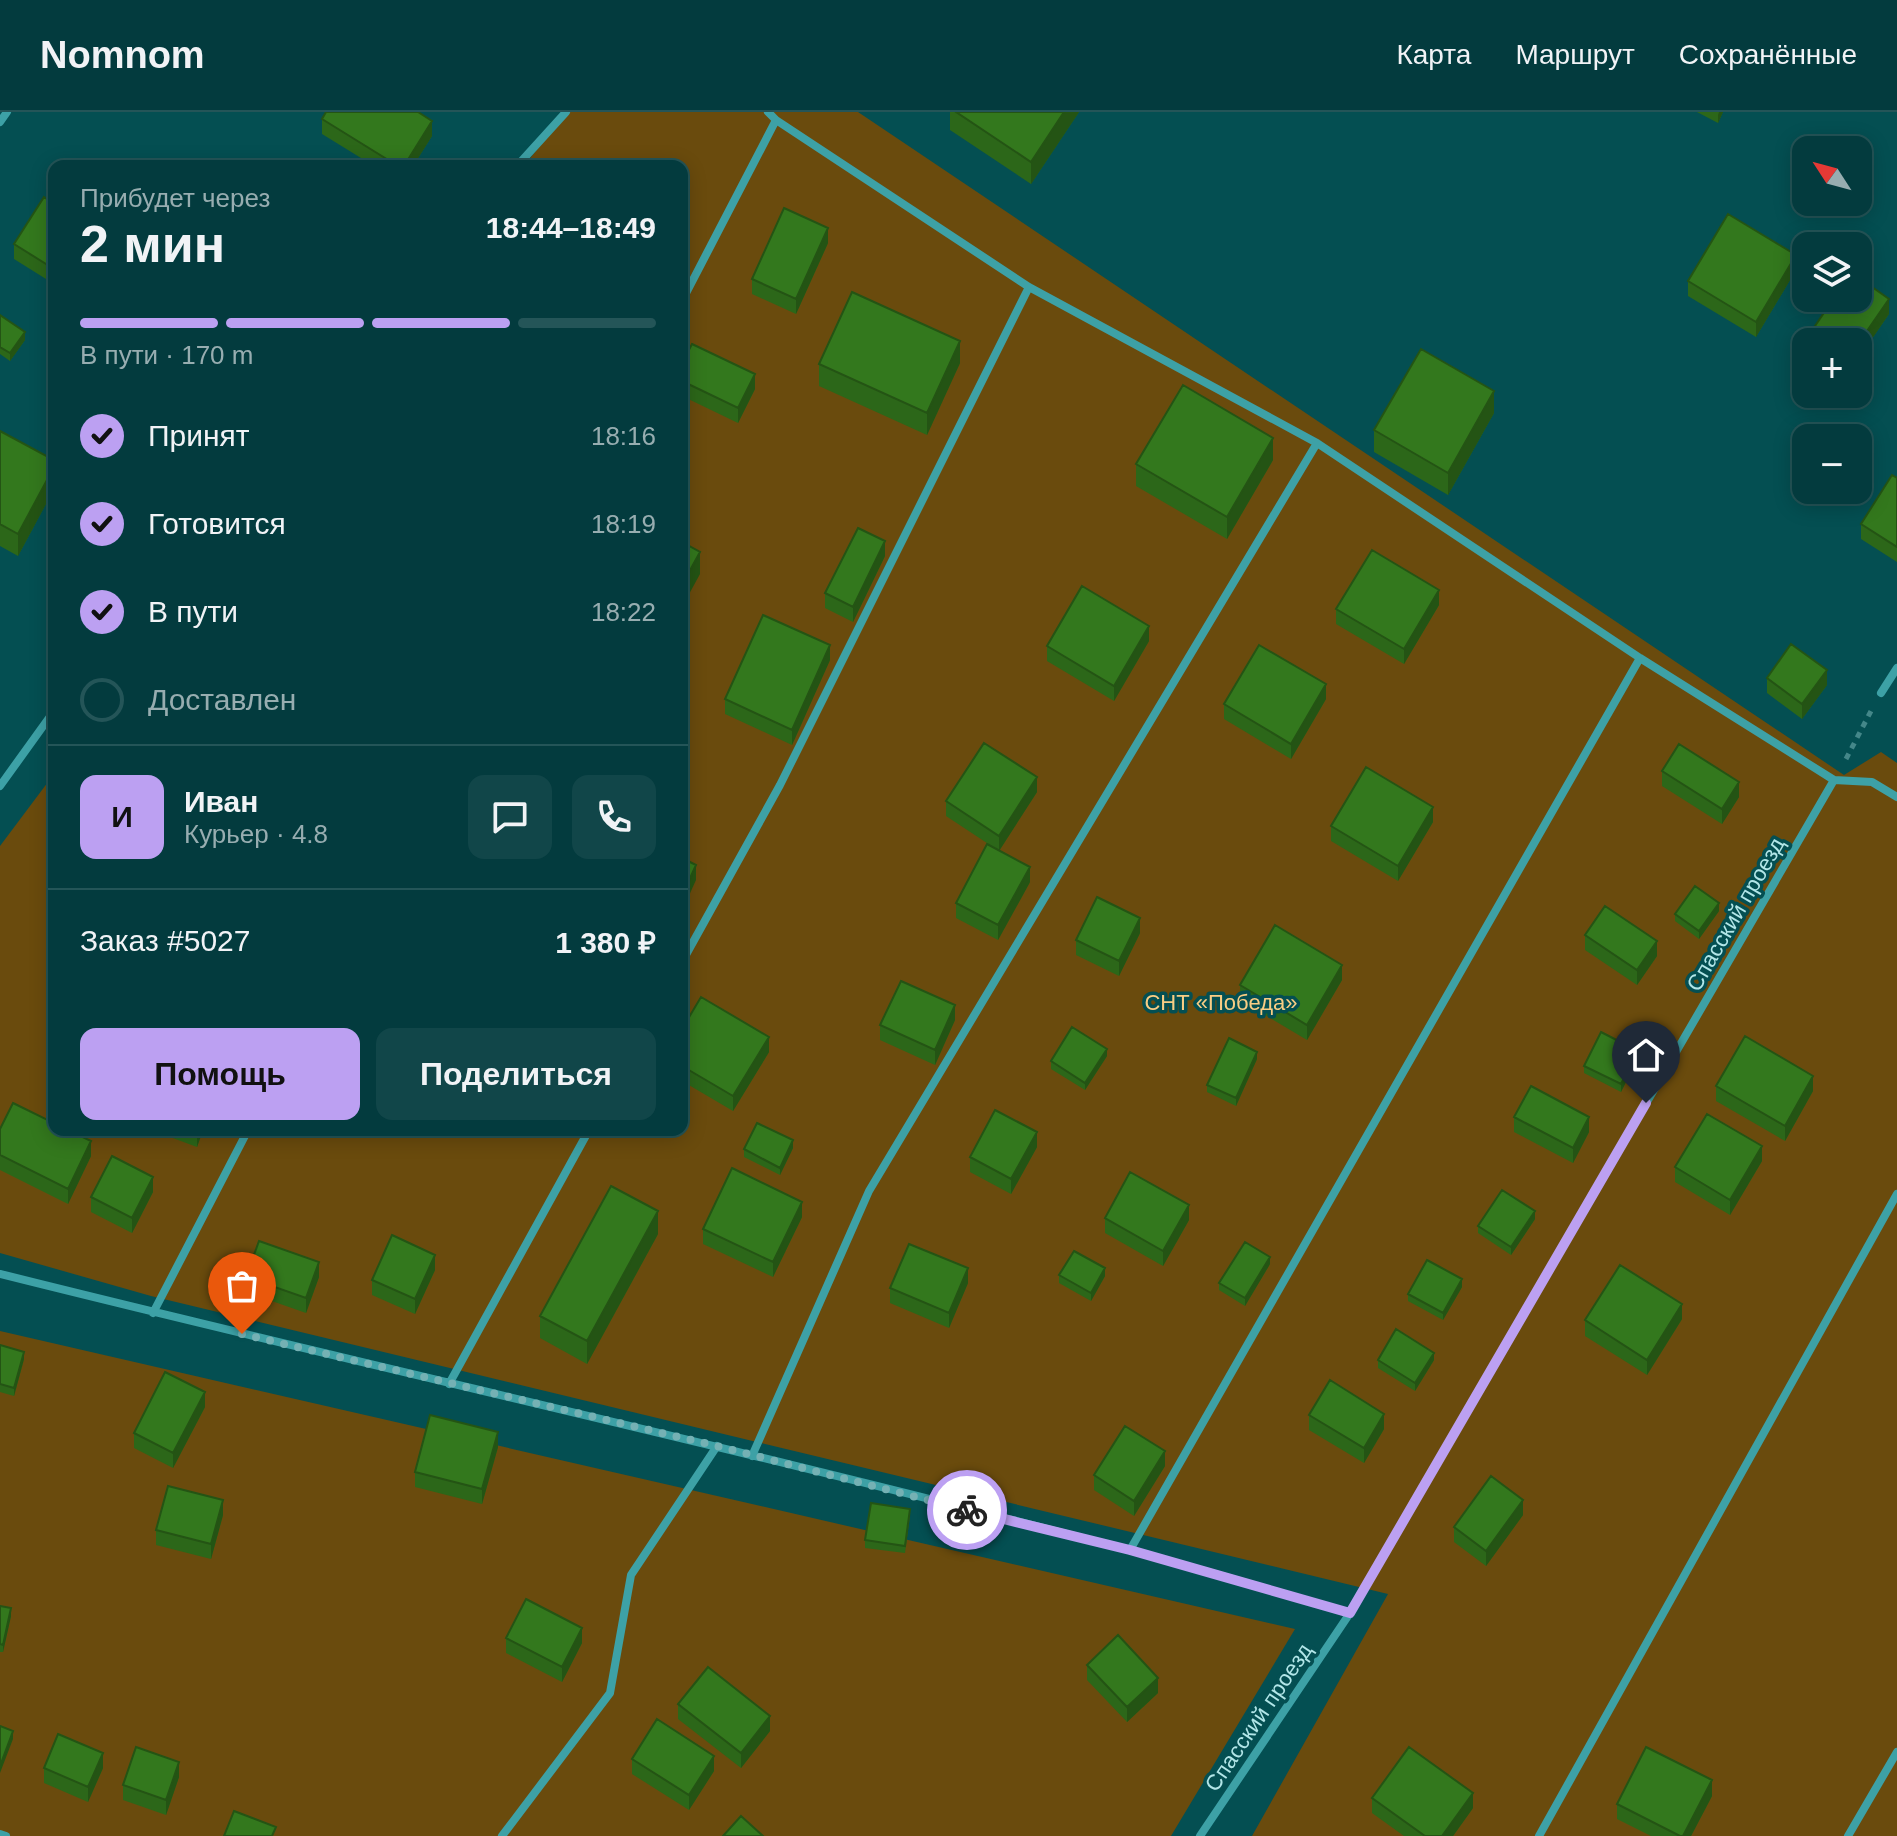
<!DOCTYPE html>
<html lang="ru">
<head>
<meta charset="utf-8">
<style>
	:root { --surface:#033b3e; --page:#114649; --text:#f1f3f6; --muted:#97adb0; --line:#245558; --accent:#bca0f2 }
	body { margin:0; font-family:Helvetica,sans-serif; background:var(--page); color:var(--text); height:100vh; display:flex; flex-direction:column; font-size:30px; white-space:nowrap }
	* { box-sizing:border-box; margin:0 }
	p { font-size:26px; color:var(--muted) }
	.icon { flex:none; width:44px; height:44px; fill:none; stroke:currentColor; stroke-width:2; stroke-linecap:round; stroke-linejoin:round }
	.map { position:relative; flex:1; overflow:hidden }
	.sheet { position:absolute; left:48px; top:48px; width:640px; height:976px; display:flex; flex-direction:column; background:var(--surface); border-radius:16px; box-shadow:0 4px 20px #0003,0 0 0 2px var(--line) }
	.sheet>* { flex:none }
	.needle { width:52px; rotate:306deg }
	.buttons { position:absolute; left:1792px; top:24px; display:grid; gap:16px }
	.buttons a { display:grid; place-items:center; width:80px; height:80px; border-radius:16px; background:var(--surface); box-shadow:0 4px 20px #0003,0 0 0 2px var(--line); font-size:40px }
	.pin { position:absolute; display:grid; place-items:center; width:68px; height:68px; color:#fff; margin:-82px -34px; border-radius:50% 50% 50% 0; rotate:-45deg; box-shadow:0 0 8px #0007 }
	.pin .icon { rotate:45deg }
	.courier { position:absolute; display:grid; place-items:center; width:80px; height:80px; margin:-40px; border:6px solid #bca0f2; border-radius:50%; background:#fff; color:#222; box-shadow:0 2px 10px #0007 }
	.headline em { font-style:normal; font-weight:700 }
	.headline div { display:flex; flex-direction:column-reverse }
	.headline { display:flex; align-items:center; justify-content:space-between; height:136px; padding:0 32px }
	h1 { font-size:52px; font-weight:700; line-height:60px }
	.bar { display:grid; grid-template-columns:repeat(4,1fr); gap:12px 8px; align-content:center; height:96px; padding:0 32px }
	.bar i { height:10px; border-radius:6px; background:var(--line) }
	.bar .active { background:var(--accent) }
	.bar p { grid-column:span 4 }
	.line { display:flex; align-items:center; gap:20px; padding:0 32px; border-top:2px solid var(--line) }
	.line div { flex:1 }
	.round { display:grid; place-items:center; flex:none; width:84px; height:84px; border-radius:16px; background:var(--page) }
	ol { padding:0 32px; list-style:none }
	li { display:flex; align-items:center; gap:24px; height:88px }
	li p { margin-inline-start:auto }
	li .icon { padding:8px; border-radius:50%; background:var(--accent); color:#111; stroke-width:4 }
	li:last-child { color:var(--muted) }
	li i { width:44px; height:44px; border:4px solid var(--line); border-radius:50% }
	.button { display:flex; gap:16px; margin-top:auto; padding:16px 32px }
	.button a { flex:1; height:92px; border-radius:16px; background:var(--accent); color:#111; font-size:32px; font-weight:700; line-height:92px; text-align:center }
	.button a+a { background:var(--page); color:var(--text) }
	header { display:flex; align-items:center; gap:48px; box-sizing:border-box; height:112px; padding:0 40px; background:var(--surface); border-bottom:2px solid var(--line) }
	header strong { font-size:38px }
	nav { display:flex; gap:44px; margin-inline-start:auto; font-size:28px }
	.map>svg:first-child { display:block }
</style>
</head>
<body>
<header>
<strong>Nomnom</strong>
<nav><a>Карта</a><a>Маршрут</a><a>Сохранённые</a></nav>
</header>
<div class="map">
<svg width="1897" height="1724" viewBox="0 0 1897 1724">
	<rect width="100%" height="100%" fill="#044f52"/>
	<path fill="#6a4b0d" d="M566 0H858L1844 663 1881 640 1897 651V1724H1252L1388 1482 151 1184 0 1141V734L54 662V1018H682V54H524Z
		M0 1219 1295 1517 1171 1724H0Z"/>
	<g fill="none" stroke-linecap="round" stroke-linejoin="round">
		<path stroke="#448789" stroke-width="5" stroke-dasharray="6 6" stroke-linecap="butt" d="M1846 647 1871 599"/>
		<path stroke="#3da1a6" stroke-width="8" d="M768 0 776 8 1029 175 1317 331 1640 546 1834 668
			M0 10 7 0
			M517 54 566 0
			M682 189 776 8
			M1881 581 1897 556
			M0 674 54 599
			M682 850 780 673 1029 175
			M0 1162C375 1256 753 1339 1128 1438 1202 1457 1276 1480 1350 1501
			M153 1201 248 1018
			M449 1272 589 1018
			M752 1344 869 1079 1317 331
			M1130 1438 1640 546
			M0 1722 6 1724
			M502 1724 610 1581 631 1463 717 1334
			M1200 1724 1350 1501 1834 668 1872 670 1897 685
			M1539 1724 1897 1082
			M1848 1724 1897 1640"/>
	</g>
	<path fill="#2c6719" d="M950 0H1079L1031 72 950 18Z
		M1697 0H1723L1718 11Z
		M322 7 432 24 413 54H374L322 22Z
		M54 92V172L14 147V132Z
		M828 131 796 202 752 182V167Z
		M1796 158 1756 225 1688 184V169Z
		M1889 202 1858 247V230H1813V217Z
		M0 203 25 228 10 249 0 242Z
		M682 251 755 277 738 311 682 284Z
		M960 251 927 323 819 274V252Z
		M1494 301 1448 383 1374 340V318Z
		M0 319 54 348V377L18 444 0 434Z
		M1273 348 1227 427 1136 374V352Z
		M1897 366V450L1861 427V412Z
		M885 444 853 510 825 496V481Z
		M1439 493 1404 552 1336 512V497Z
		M1149 529 1114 589 1047 549V534Z
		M830 548 792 633 725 602V587Z
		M1767 566 1827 573 1802 607 1767 581Z
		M1326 587 1291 647 1224 607V592Z
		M1662 659 1739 685 1722 712 1662 674Z
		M1037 680 999 739 946 704V689Z
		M1433 710 1398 769 1331 729V714Z
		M1030 770 998 828 956 806V791Z
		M1719 799 1699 827 1675 809V802Z
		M1140 821 1119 864 1076 843V828Z
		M1585 823 1657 844 1637 873 1585 838Z
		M1342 868 1307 928 1240 888V873Z
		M955 908 935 953 880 928V913Z
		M682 917 769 940 733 999 682 969Z
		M1107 944 1085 978 1051 957V949Z
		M1638 946 1621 980 1584 961V954Z
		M1257 947 1236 994 1207 980V973Z
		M1716 974 1813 979 1785 1029 1716 989Z
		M1514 1005 1589 1020 1573 1051 1514 1020Z
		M0 1017 91 1044 68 1092 0 1058Z
		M151 1018H203L197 1035Z
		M1037 1035 1011 1082 970 1060V1045Z
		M793 1036 780 1063 744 1045V1037Z
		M1762 1049 1730 1103 1675 1070V1055Z
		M153 1080 132 1121 91 1100V1085Z
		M802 1105 773 1165 703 1132V1117Z
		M1105 1106 1189 1108 1163 1154 1105 1121Z
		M1535 1107 1511 1143 1478 1121V1114Z
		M658 1122 587 1252 540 1226V1204Z
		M1270 1152 1245 1194 1219 1178V1171Z
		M435 1158 415 1202 372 1183V1168Z
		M1059 1163 1105 1164 1091 1189 1059 1171Z
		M246 1165H319L306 1201 246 1180Z
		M968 1171 949 1216 890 1191V1176Z
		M1462 1175 1443 1208 1408 1189V1182Z
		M1682 1207 1647 1263 1585 1224V1208Z
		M0 1233 24 1247 14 1284 0 1280Z
		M1378 1248H1434L1415 1279 1378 1256Z
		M205 1295 173 1356 134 1336V1321Z
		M1309 1303 1384 1317 1364 1351 1309 1318Z
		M498 1335 482 1392 415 1375V1360Z
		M1165 1354 1134 1404 1094 1378V1363Z
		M223 1403 211 1447 156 1433V1418Z
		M1523 1403 1486 1454 1454 1430V1415Z
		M910 1404 905 1441 865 1436V1428Z
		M0 1494 11 1504 3 1540H0Z
		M506 1526 582 1531 562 1570 506 1541Z
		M1087 1553 1158 1581 1127 1610 1087 1568Z
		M678 1592 770 1619 741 1656 678 1607Z
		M632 1647 714 1659 689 1698 632 1662Z
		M44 1656H103L88 1690 44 1671Z
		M179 1665 166 1703 123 1688V1673Z
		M1712 1684 1691 1724H1651L1617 1707V1692Z
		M1372 1686 1473 1696 1453 1724H1404L1372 1701Z"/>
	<path fill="#245414" d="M1064 0H1079L1031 72V50Z
		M1719 0H1723L1718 11V3Z
		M432 9V24L413 54H404Z
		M686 96V111L682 116V101Z
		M828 116V131L796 202V187Z
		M1796 143V158L1756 225V210Z
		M1889 187V202L1858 247V232Z
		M25 220V228L10 249V241Z
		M960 229V251L927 323V301Z
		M755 262V277L738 311V296Z
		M1494 279V301L1448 383V361Z
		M1273 326V348L1227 427V405Z
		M54 355V377L18 444V422Z
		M885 429V444L853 510V495Z
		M700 440V462L682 495V473Z
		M1439 478V493L1404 552V537Z
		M1149 514V529L1114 589V574Z
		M830 533V548L792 633V618Z
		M1827 558V573L1802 607V592Z
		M1326 572V587L1291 647V632Z
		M1037 665V680L999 739V724Z
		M1739 670V685L1722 712V697Z
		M1433 695V710L1398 769V754Z
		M696 753V768L682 799V784Z
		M1030 755V770L998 828V813Z
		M1719 791V799L1699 827V819Z
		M1140 806V821L1119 864V849Z
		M1657 829V844L1637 873V858Z
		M1342 853V868L1307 928V913Z
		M955 893V908L935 953V938Z
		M769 925V940L733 999V984Z
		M1107 937V944L1085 978V971Z
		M1638 939V946L1621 980V972Z
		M1257 940V947L1236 994V986Z
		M1813 964V979L1785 1029V1014Z
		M1589 1005V1020L1573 1051V1036Z
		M198 1018H203L197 1035V1020Z
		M1037 1020V1035L1011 1082V1067Z
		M793 1028V1036L780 1063V1056Z
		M91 1029V1044L68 1092V1077Z
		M1762 1034V1049L1730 1103V1088Z
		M153 1065V1080L132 1121V1106Z
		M802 1090V1105L773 1165V1150Z
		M1189 1093V1108L1163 1154V1139Z
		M658 1099V1122L587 1252V1229Z
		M1535 1099V1107L1511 1143V1135Z
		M435 1143V1158L415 1202V1187Z
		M1270 1145V1152L1245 1194V1186Z
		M319 1150V1165L306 1201V1186Z
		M968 1156V1171L949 1216V1201Z
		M1105 1156V1164L1091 1189V1181Z
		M1462 1167V1175L1443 1208V1201Z
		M1682 1192V1207L1647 1263V1248Z
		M24 1240V1247L14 1284V1276Z
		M1434 1241V1248L1415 1279V1271Z
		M205 1280V1295L173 1356V1341Z
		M1384 1302V1317L1364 1351V1336Z
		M498 1320V1335L482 1392V1377Z
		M1165 1339V1354L1134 1404V1389Z
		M223 1388V1403L211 1447V1432Z
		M1523 1388V1403L1486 1454V1439Z
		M11 1496V1504L3 1540V1533Z
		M582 1516V1531L562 1570V1555Z
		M1158 1566V1581L1127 1610V1595Z
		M770 1604V1619L741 1656V1641Z
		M13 1619V1627L0 1661V1654Z
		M103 1641V1656L88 1690V1675Z
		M714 1644V1659L689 1698V1683Z
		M179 1650V1665L166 1703V1688Z
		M1712 1668V1684L1691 1724H1683Z
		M1473 1681V1696L1453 1724H1442Z"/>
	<path fill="#33781d" stroke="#245414" stroke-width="2" d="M326 0H418L432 9 404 54H398L322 7Z
		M956 0H1064L1031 50Z
		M44 85 54 92V157L14 132Z
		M784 96 828 116 796 187 752 167Z
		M1728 102 1796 143 1756 210 1688 169Z
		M1858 165 1889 187 1858 232V230H1833L1813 217 1834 186H1858Z
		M852 180 960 229 927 301 819 252Z
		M0 203 25 220 10 241 0 235Z
		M692 232 755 262 738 296 682 269V251Z
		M1421 237 1494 279 1448 361 1374 318Z
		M1183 273 1273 326 1227 405 1136 352Z
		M0 319 54 348V355L18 422 0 412Z
		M1892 363 1897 366V435L1861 412Z
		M858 416 885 429 853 495 825 481Z
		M682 430 700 440 682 473Z
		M1372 438 1439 478 1404 537 1336 497Z
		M1082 474 1149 514 1114 574 1047 534Z
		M763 503 830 533 792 618 725 587Z
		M1791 532 1827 558 1802 592 1767 566Z
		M1259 533 1326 572 1291 632 1224 592Z
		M984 631 1037 665 999 724 946 689Z
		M1679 632 1739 670 1722 697 1662 659Z
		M1366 655 1433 695 1398 754 1331 714Z
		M987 732 1030 755 998 813 956 791Z
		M682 746 696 753 682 784Z
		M1695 774 1719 791 1699 819 1675 802Z
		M1097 785 1140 806 1119 849 1076 828Z
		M1605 794 1657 829 1637 858 1585 823Z
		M1275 813 1342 853 1307 913 1240 873Z
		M901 869 955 893 935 938 880 913Z
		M701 885 769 925 733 984 682 954V917Z
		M1072 915 1107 937 1085 971 1051 949Z
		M1601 920 1638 939 1621 972 1584 954Z
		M1745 924 1813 964 1785 1014 1716 974Z
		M1229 926 1257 940 1236 986 1207 973Z
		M1531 974 1589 1005 1573 1036 1514 1005Z
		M13 991 54 1011V1018H68L91 1029 68 1077 0 1043V1017Z
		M995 998 1037 1020 1011 1067 970 1045Z
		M1707 1002 1762 1034 1730 1088 1675 1055Z
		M757 1011 793 1028 780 1056 744 1037Z
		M112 1044 153 1065 132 1106 91 1085Z
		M732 1056 802 1090 773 1150 703 1117Z
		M1130 1060 1189 1093 1163 1139 1105 1106Z
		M611 1074 658 1099 587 1229 540 1204Z
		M1502 1078 1535 1099 1511 1135 1478 1114Z
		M392 1123 435 1143 415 1187 372 1168Z
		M259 1129 319 1150 306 1186 246 1165Z
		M1245 1130 1270 1145 1245 1186 1219 1171Z
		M909 1132 968 1156 949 1201 890 1176Z
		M1074 1139 1105 1156 1091 1181 1059 1163Z
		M1427 1148 1462 1167 1443 1201 1408 1182Z
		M1620 1153 1682 1192 1647 1248 1585 1208Z
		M1396 1217 1434 1241 1415 1271 1378 1248Z
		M0 1233 24 1240 14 1276 0 1272Z
		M165 1260 205 1280 173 1341 134 1321Z
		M1330 1268 1384 1302 1364 1336 1309 1303Z
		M430 1303 498 1320 482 1377 415 1360Z
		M1125 1314 1165 1339 1134 1389 1094 1363Z
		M1491 1364 1523 1388 1486 1439 1454 1415Z
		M168 1374 223 1388 211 1432 156 1418Z
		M871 1391 910 1397 905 1434 865 1428Z
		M526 1487 582 1516 562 1555 506 1526Z
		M0 1494 11 1496 3 1533 0 1532Z
		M1118 1523 1158 1566 1127 1595 1087 1553Z
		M708 1555 770 1604 741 1641 678 1592Z
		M657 1607 714 1644 689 1683 632 1647Z
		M0 1614 13 1619 0 1654Z
		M58 1622 103 1641 88 1675 44 1656Z
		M136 1635 179 1650 166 1688 123 1673Z
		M1409 1635 1473 1681 1442 1724H1425L1372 1686Z
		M1646 1635 1712 1668 1683 1724H1680L1617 1692Z
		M234 1699 276 1715 272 1724H224Z
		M741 1704 763 1724H723Z"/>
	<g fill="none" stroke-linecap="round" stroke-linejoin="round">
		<path stroke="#75b1b4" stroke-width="8" stroke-dasharray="0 14.4" d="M242 1222 717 1334 967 1398"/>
		<path stroke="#bca0f2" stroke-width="10" d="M967 1398 1130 1438 1350 1501 1646 991"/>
	</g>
	<g text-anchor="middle" stroke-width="7" stroke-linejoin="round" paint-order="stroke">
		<g font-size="22" fill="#b2e6e8" stroke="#044f52">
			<text transform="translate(1735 802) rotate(-60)" y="8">Спасский проезд</text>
			<text transform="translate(1258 1605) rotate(-56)" y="8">Спасский проезд</text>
		</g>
		<g font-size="22" fill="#f9cd84" stroke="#044f52">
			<text x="1221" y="898">СНТ «Победа»</text>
		</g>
	</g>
</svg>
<div class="buttons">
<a><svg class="needle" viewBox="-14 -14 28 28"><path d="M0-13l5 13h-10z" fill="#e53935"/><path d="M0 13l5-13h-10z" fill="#97adb0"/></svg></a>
<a><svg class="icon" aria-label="layers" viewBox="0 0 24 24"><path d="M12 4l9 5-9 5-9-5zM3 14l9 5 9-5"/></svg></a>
<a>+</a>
<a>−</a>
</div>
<div class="pin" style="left:242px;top:1222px;background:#ea580c"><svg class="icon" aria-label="bag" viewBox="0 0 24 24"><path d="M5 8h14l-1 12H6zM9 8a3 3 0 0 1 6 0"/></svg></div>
<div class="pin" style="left:1646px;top:991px;background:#1f2937"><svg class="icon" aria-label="home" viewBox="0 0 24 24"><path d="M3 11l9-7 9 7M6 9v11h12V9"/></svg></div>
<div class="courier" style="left:967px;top:1398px"><svg class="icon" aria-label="bike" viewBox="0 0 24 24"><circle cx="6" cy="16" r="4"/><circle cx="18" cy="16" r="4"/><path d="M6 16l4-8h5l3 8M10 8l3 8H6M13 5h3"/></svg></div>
<section class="sheet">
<div class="headline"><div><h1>2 мин</h1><p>Прибудет через</p></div><em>18:44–18:49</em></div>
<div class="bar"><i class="active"></i><i class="active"></i><i class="active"></i><i></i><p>В пути · 170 m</p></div>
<ol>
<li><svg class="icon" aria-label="check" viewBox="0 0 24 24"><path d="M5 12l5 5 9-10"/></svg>Принят<p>18:16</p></li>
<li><svg class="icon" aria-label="check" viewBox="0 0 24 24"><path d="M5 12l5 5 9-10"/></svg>Готовится<p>18:19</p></li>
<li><svg class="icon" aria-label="check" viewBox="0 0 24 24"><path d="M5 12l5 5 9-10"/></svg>В пути<p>18:22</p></li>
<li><i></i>Доставлен</li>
</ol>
<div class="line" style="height:144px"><b class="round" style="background:var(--accent);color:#111">И</b><div><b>Иван</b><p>Курьер · 4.8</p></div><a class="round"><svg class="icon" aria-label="chat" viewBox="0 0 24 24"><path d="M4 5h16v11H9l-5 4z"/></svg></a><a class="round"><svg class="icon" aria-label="phone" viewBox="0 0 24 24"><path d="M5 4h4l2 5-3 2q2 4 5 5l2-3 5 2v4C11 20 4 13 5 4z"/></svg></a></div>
<div class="line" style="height:104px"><div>Заказ #5027</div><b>1 380 ₽</b></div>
<div class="button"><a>Помощь</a><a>Поделиться</a></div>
</section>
</div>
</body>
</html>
